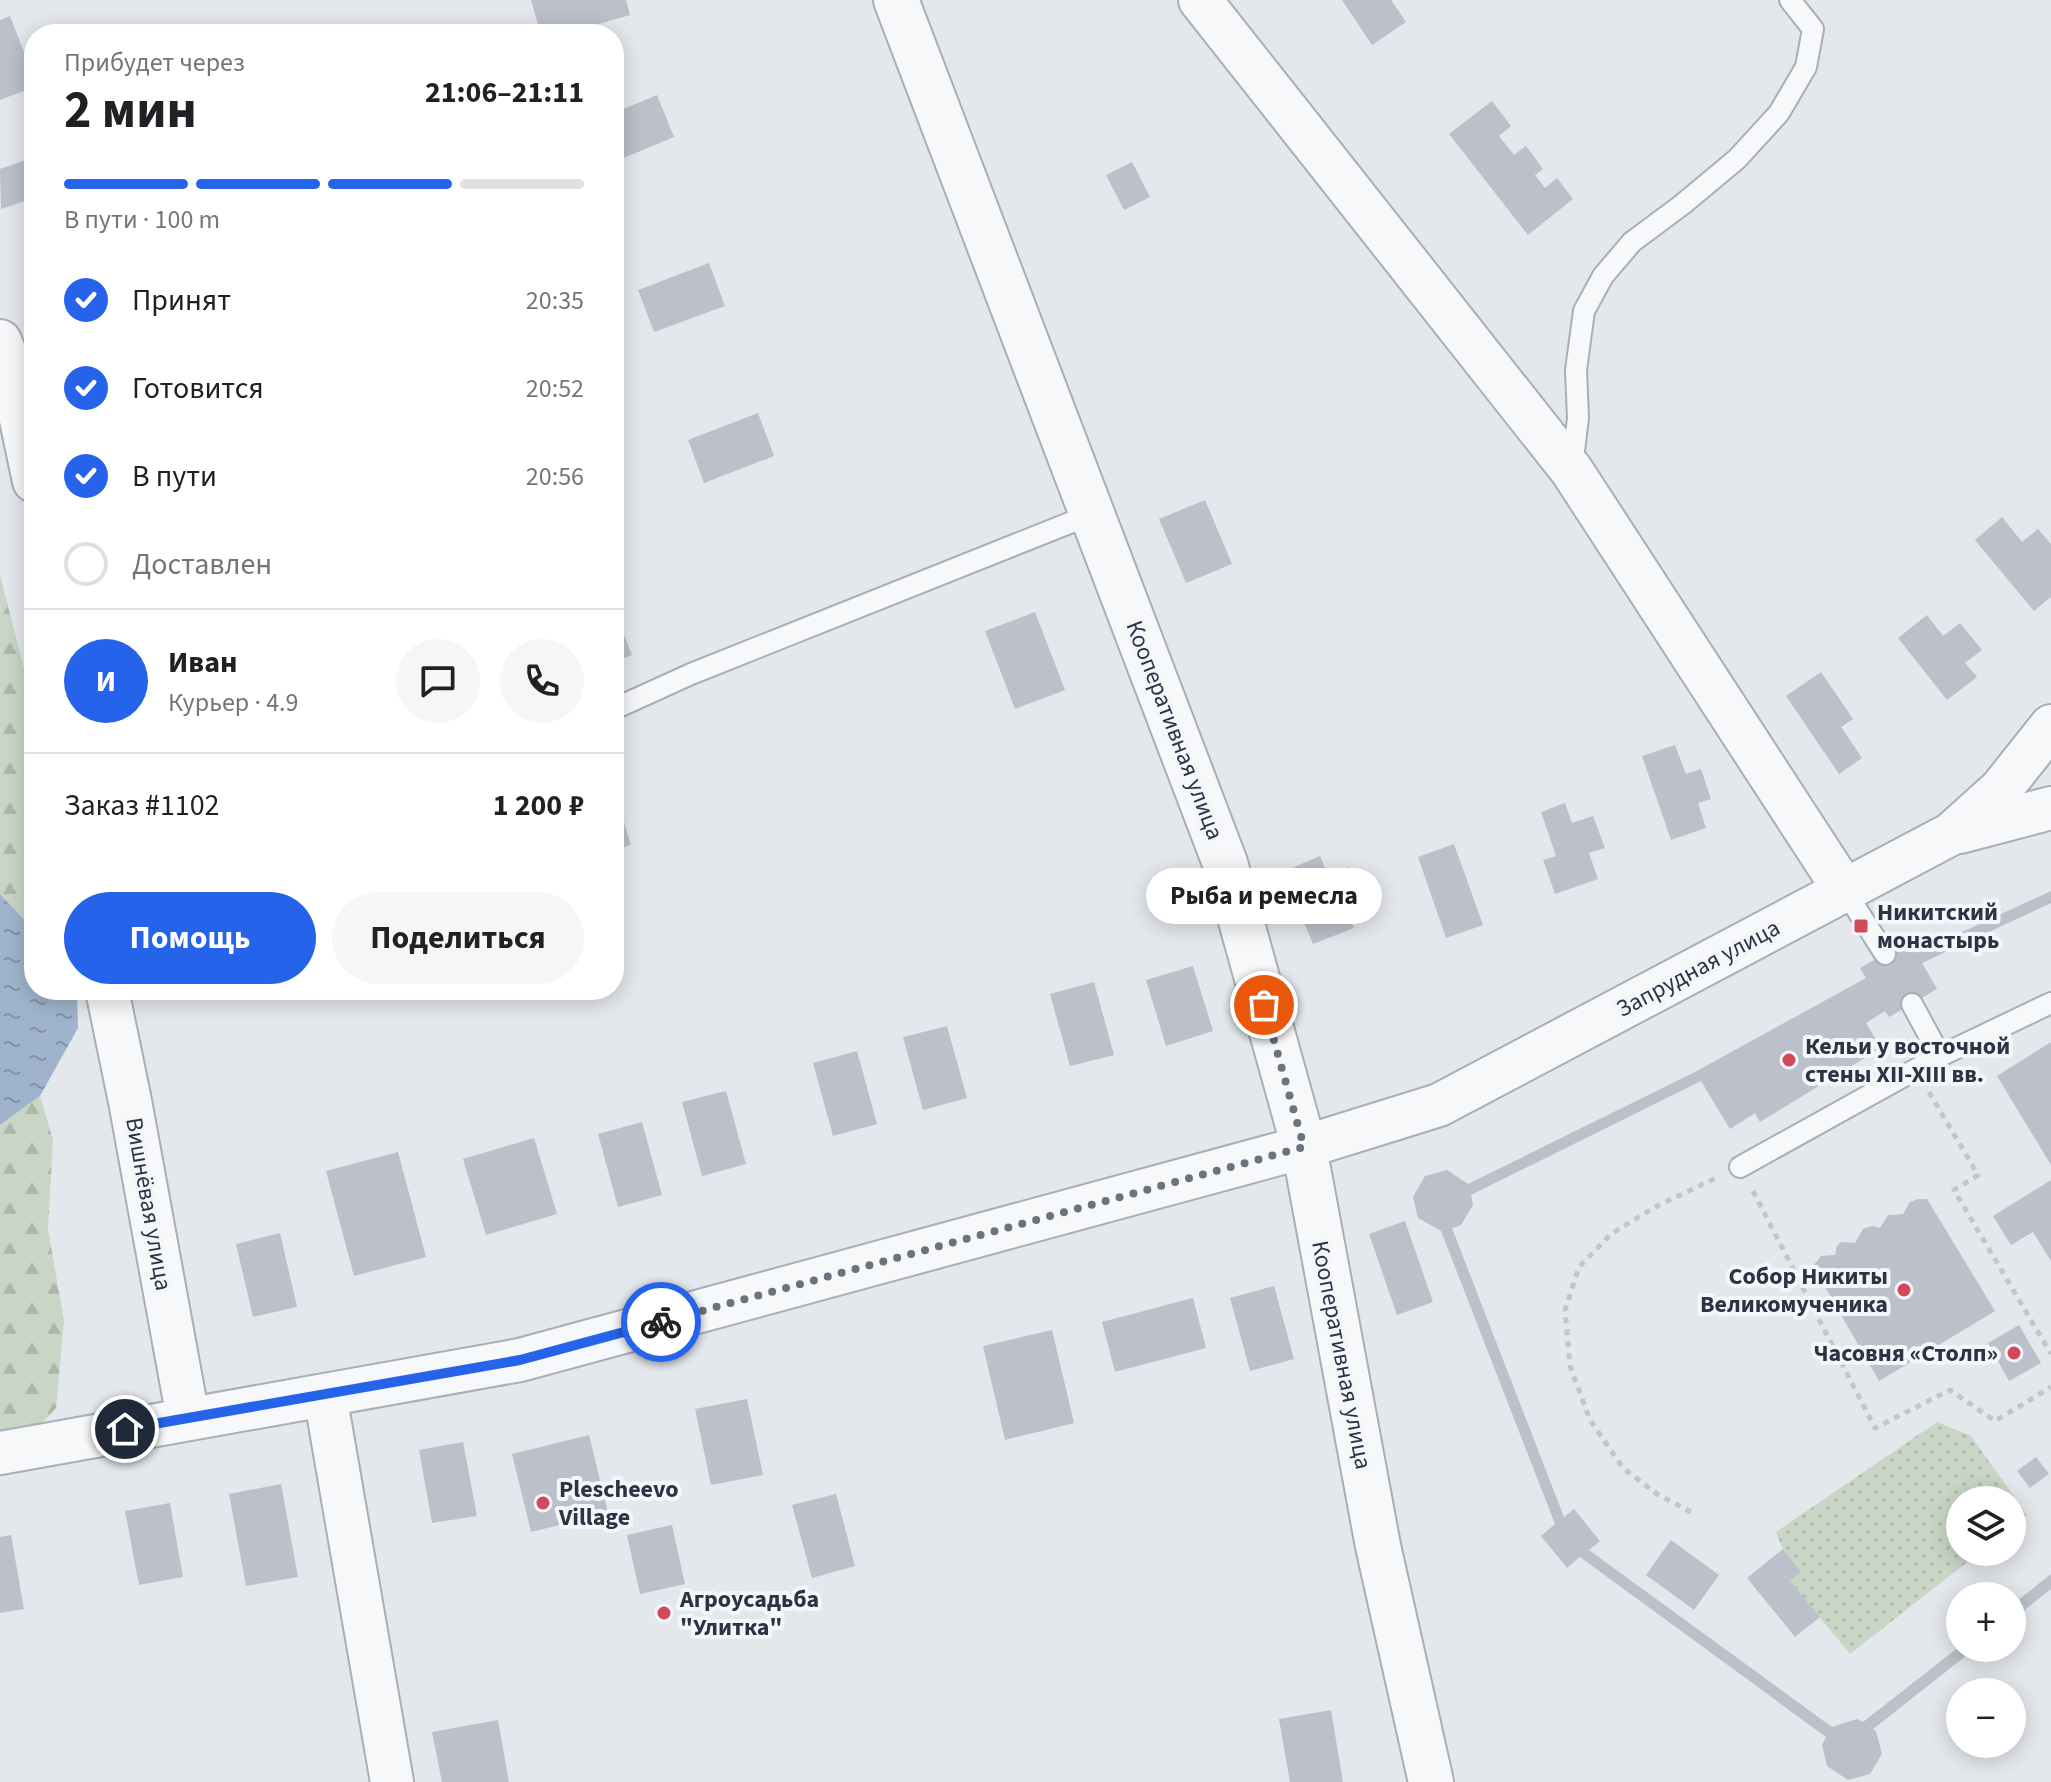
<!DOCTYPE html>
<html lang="ru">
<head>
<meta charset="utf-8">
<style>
	:root { --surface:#fff; --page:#f6f6f6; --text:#202124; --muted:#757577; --line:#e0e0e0; --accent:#2563eb }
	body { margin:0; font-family:"Source Sans 3",sans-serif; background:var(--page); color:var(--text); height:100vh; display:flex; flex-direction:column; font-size:30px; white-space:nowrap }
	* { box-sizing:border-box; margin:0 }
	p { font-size:26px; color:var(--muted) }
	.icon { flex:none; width:44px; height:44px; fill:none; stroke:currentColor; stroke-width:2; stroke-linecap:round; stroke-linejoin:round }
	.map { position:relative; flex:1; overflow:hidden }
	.drawer { position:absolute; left:24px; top:24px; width:600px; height:976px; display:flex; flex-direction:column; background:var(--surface); border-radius:32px; box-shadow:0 4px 20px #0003 }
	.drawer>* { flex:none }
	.fabs { position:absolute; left:1946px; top:1486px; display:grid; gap:16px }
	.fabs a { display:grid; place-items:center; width:80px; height:80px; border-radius:50%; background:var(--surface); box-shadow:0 4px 20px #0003; font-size:40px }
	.pin { position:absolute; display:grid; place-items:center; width:68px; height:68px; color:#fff; margin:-34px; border:4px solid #fff; border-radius:50%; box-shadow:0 2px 8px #0007 }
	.courier { position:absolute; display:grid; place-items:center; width:80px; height:80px; margin:-40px; border:6px solid #2563eb; border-radius:50%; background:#fff; color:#222; box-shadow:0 2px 10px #0007 }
	.bubble { position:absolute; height:56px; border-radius:28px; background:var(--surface); box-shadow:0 4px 20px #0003; font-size:26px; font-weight:700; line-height:56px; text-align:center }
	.summary em { font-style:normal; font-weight:700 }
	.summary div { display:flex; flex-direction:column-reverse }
	.summary { display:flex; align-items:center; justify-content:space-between; height:136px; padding:0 40px }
	h1 { font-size:52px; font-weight:700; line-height:60px }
	.bar { display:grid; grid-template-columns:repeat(4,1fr); gap:12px 8px; align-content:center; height:96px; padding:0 40px }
	.bar i { height:10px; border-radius:6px; background:var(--line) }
	.bar .active { background:var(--accent) }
	.bar p { grid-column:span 4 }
	.line { display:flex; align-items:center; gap:20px; padding:0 40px; border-top:2px solid var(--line) }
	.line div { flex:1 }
	.round { display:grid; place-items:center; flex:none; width:84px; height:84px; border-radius:42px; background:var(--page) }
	ol { padding:0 40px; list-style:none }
	li { display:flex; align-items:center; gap:24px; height:88px }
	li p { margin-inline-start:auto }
	li .icon { padding:8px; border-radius:50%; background:var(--accent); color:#fff; stroke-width:4 }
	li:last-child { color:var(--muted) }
	li i { width:44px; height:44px; border:4px solid var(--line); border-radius:50% }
	.cta { display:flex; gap:16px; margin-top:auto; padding:16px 40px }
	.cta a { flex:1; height:92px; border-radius:48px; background:var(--accent); color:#fff; font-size:32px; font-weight:700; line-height:92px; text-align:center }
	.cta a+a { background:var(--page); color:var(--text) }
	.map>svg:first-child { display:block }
</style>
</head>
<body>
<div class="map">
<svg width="2051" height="1782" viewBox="0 0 2051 1782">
	<defs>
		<pattern id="forest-firs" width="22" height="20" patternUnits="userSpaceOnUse" patternTransform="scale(2)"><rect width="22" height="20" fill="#c9d6c5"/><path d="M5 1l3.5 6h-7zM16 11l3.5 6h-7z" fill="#adb8ab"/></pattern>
		<pattern id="garden-dots" width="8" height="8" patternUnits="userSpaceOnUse" patternTransform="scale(2)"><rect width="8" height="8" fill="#c9d6c5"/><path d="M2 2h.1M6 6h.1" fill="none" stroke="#adb8ab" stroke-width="1.8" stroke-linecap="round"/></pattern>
		<pattern id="water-ripples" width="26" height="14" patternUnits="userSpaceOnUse" patternTransform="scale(2)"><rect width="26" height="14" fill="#9fb4cc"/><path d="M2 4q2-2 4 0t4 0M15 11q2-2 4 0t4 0" fill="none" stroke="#8293a7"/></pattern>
	</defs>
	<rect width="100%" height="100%" fill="#e4e7ec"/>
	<path fill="url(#forest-firs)" d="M0 575 32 700 34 930 0 894Z
		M40 1096 53 1140 48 1229 64 1321 56 1408 31 1435 0 1439V1125Z"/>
	<path fill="url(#garden-dots)" d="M1937 1422 1971 1436 2027 1515 2012 1527V1500H1960V1552H1980L1850 1654 1790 1581 1801 1572 1783 1549 1776 1532Z"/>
	<path fill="url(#water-ripples)" d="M0 894 34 930V990H77L78 1028 40 1096 0 1125Z"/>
	<path fill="#bbc0ca" d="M531 0H626L630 15 563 34H541Z
		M1342 0H1391L1406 22 1372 45Z
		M10 16 34 78V87L0 100V20Z
		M657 95 674 137 614 162V113Z
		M1492 101 1511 126 1499 136 1514 155 1526 146 1543 169 1535 175 1545 188 1557 178 1573 199 1528 235 1449 134Z
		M34 157V198L1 209 0 169Z
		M1132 162 1150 197 1124 210 1106 175Z
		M709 263 725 306 654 332 638 290Z
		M758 413 774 456 704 483 688 440Z
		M1205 500 1232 564 1186 583 1159 519Z
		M2002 517 2022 542 2038 529 2051 544V597L2034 611 1975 540Z
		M614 610 632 655 614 662Z
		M1035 612 1065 690 1015 709 985 631Z
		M1927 615 1943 636 1960 623 1982 650 1965 663 1977 677 1947 700 1898 638Z
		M1821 672 1853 719 1841 727 1862 758 1839 774 1786 696Z
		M1675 745 1686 774 1701 769 1711 799 1698 803 1706 828 1671 840 1642 756Z
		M615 794 631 845 614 850V795Z
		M1565 803 1572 823 1593 816 1605 848 1589 853 1598 879 1555 894 1543 860 1556 856 1541 812Z
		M1454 844 1483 925 1446 938 1418 857Z
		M1320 856 1328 875 1348 867 1365 905 1347 912 1354 928 1313 944 1283 872Z
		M2051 891V903L1922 963 1937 989 1889 1017 1885 1011 1866 1023 1881 1048 1760 1122 1755 1113 1730 1129 1701 1081 1471 1195 1473 1205 1461 1225 1452 1228 1564 1517 1574 1509 1600 1541 1589 1550 1832 1727 1857 1719 1863 1722 1960 1646 1976 1648 1873 1729 1876 1731 1882 1754 1870 1774 1848 1780 1827 1766 1822 1745 1826 1737 1580 1557 1567 1568 1541 1536 1555 1524 1441 1231 1418 1218 1413 1197 1425 1176 1447 1170 1468 1184 1695 1072 1866 978 1860 968 1909 940 1917 953Z
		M1193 966 1213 1031 1166 1046 1146 980Z
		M1094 982 1114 1055 1070 1066 1050 994Z
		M947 1026 967 1098 923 1110 903 1037Z
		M2051 1042V1165L1997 1076Z
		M857 1051 877 1124 833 1136 813 1063Z
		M726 1091 746 1164 702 1176 682 1102Z
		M642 1122 662 1195 618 1207 598 1134Z
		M534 1138 557 1214 486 1235 463 1159Z
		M398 1152 426 1257 354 1276 326 1171Z
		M2051 1180V1261L2033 1232 2011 1245 1993 1216Z
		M1918 1199H1927L1995 1311 1879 1381 1813 1266 1821 1256 1835 1255 1837 1246 1841 1242 1855 1243 1863 1229 1872 1226 1880 1228 1888 1215 1903 1214 1910 1202Z
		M1405 1221 1433 1302 1397 1315 1369 1234Z
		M280 1233 297 1307 253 1317 236 1244Z
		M1274 1286 1294 1359 1250 1371 1230 1298Z
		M1193 1298 1206 1348 1115 1372 1102 1322Z
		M2019 1325 2041 1363 2009 1381 1988 1343Z
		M1052 1330 1074 1423 1005 1440 983 1346Z
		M747 1399 763 1475 711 1485 695 1409Z
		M589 1435 608 1513 531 1532 512 1454Z
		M463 1442 477 1516 432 1523 419 1450Z
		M2036 1457 2049 1474 2030 1488 2017 1471Z
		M281 1484 298 1577 246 1586 229 1494Z
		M836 1494 855 1566 812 1578 792 1505Z
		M170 1503 183 1577 139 1585 125 1511Z
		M672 1525 685 1584 640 1594 627 1535Z
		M11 1535 24 1609 0 1613V1537Z
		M1671 1540 1719 1575 1694 1610 1646 1575Z
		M1783 1549 1801 1572 1790 1581 1820 1617 1795 1637 1747 1578Z
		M2051 1574V1589L2012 1620V1605Z
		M1331 1710 1343 1782H1290L1279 1719Z
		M498 1720 509 1782H442L432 1732Z"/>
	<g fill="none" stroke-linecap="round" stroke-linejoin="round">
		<defs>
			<path id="service" d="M1572 467 1578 418 1576 370 1584 311 1603 276 1632 242 1683 204 1737 159 1779 113 1806 67 1813 29 1790 0
				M614 709 691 674 1092 514
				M1845 891 1885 954
				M1912 1004 1940 1056
				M1740 1167 1940 1056 2051 1003"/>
			<path id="minor" d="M1200 0 1572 471 1845 891
				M0 341 9 363 34 481
				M1960 832 2051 808
				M107 990 130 1101 188 1418
				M325 1395 392 1782
				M0 1453 520 1360 1304 1147 1439 1105 1951 834 2001 789 2051 726"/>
			<path id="tertiary" d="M896 0 1225 863 1304 1147 1378 1546 1431 1782"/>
		</defs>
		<use href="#service" stroke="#a9aeb7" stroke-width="24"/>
		<use href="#minor" stroke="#a9aeb7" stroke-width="46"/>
		<use href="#tertiary" stroke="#a9aeb7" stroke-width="48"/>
		<path stroke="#c2c5cb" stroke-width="5" stroke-dasharray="6 6" stroke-linecap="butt" d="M1929 1092 1978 1175 1954 1190 2051 1354
			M1753 1191 1875 1428 1950 1390 1995 1421 2051 1387
			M1691 1512 1657 1494 1623 1468 1590 1420 1570 1366 1565 1310 1579 1267 1611 1234 1657 1206 1716 1178"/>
		<use href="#service" stroke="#f7f8fa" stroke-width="20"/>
		<use href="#minor" stroke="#f7f8fa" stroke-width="42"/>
		<use href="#tertiary" stroke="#f7f8fa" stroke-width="44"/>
	</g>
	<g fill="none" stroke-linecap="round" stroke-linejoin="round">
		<path stroke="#6c737f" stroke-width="8" stroke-dasharray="0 14.4" d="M661 1322 1304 1147 1264 1005"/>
		<path stroke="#2563eb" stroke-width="10" d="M125 1429 520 1360 661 1322"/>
	</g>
	<g fill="#d1495b" stroke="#f4f6f9" stroke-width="3">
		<rect x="1853" y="918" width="16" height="16" rx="4"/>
		<circle cx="1789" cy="1060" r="8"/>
		<circle cx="1904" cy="1290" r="8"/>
		<circle cx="2014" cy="1353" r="8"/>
		<circle cx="543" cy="1503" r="8"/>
		<circle cx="664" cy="1613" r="8"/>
	</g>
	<g text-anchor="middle" stroke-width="8" stroke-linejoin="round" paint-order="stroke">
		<g font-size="24" fill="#2b3445" stroke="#f4f6f9">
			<text transform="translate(1175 730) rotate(69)" y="8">Кооперативная улица</text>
			<text transform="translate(1698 968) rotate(-28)" y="8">Запрудная улица</text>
			<text transform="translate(149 1204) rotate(80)" y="8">Вишнёвая улица</text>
			<text transform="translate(1342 1355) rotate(79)" y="8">Кооперативная улица</text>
		</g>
		<g font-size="24" font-weight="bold" fill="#2b3445" stroke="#f4f6f9" text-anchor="start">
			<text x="1877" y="920">Никитский<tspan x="1877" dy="28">монастырь</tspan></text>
			<text x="1805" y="1054">Кельи у восточной<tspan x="1805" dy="28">стены XII-XIII вв.</tspan></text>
			<text x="1888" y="1284" text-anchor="end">Собор Никиты<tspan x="1888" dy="28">Великомученика</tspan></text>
			<text x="1998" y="1361" text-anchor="end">Часовня «Столп»</text>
			<text x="559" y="1497">Plescheevo<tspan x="559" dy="28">Village</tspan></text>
			<text x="680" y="1607">Агроусадьба<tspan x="680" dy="28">"Улитка"</tspan></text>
		</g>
	</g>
</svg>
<div class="fabs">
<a><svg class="icon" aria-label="layers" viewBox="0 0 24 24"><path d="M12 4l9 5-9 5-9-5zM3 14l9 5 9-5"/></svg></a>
<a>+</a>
<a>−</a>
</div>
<div class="pin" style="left:1264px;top:1005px;background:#ea580c"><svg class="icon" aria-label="bag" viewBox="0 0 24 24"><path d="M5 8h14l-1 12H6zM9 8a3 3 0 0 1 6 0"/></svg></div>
<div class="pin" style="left:125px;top:1429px;background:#1f2937"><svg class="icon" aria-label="home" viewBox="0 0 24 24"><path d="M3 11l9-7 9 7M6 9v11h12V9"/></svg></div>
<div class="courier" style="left:661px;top:1322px"><svg class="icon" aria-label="bike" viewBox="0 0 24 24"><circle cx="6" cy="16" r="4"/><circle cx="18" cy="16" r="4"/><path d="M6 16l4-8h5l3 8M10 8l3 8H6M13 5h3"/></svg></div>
<div class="bubble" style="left:1146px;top:868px;width:236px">Рыба и ремесла</div>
<section class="drawer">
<div class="summary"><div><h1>2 мин</h1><p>Прибудет через</p></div><em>21:06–21:11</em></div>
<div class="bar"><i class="active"></i><i class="active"></i><i class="active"></i><i></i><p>В пути · 100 m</p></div>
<ol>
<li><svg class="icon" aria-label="check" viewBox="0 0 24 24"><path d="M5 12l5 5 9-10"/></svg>Принят<p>20:35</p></li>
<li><svg class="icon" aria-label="check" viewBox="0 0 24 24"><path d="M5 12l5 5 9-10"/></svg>Готовится<p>20:52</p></li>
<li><svg class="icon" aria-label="check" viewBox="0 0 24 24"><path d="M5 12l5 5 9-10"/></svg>В пути<p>20:56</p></li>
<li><i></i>Доставлен</li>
</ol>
<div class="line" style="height:144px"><b class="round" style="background:var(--accent);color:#fff">И</b><div><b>Иван</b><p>Курьер · 4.9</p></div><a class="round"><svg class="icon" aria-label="chat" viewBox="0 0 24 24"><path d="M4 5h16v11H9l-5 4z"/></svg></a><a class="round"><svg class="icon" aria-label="phone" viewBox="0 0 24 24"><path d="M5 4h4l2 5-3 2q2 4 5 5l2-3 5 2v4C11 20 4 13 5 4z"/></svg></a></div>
<div class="line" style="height:104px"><div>Заказ #1102</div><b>1 200 ₽</b></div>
<div class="cta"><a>Помощь</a><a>Поделиться</a></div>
</section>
</div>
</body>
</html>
